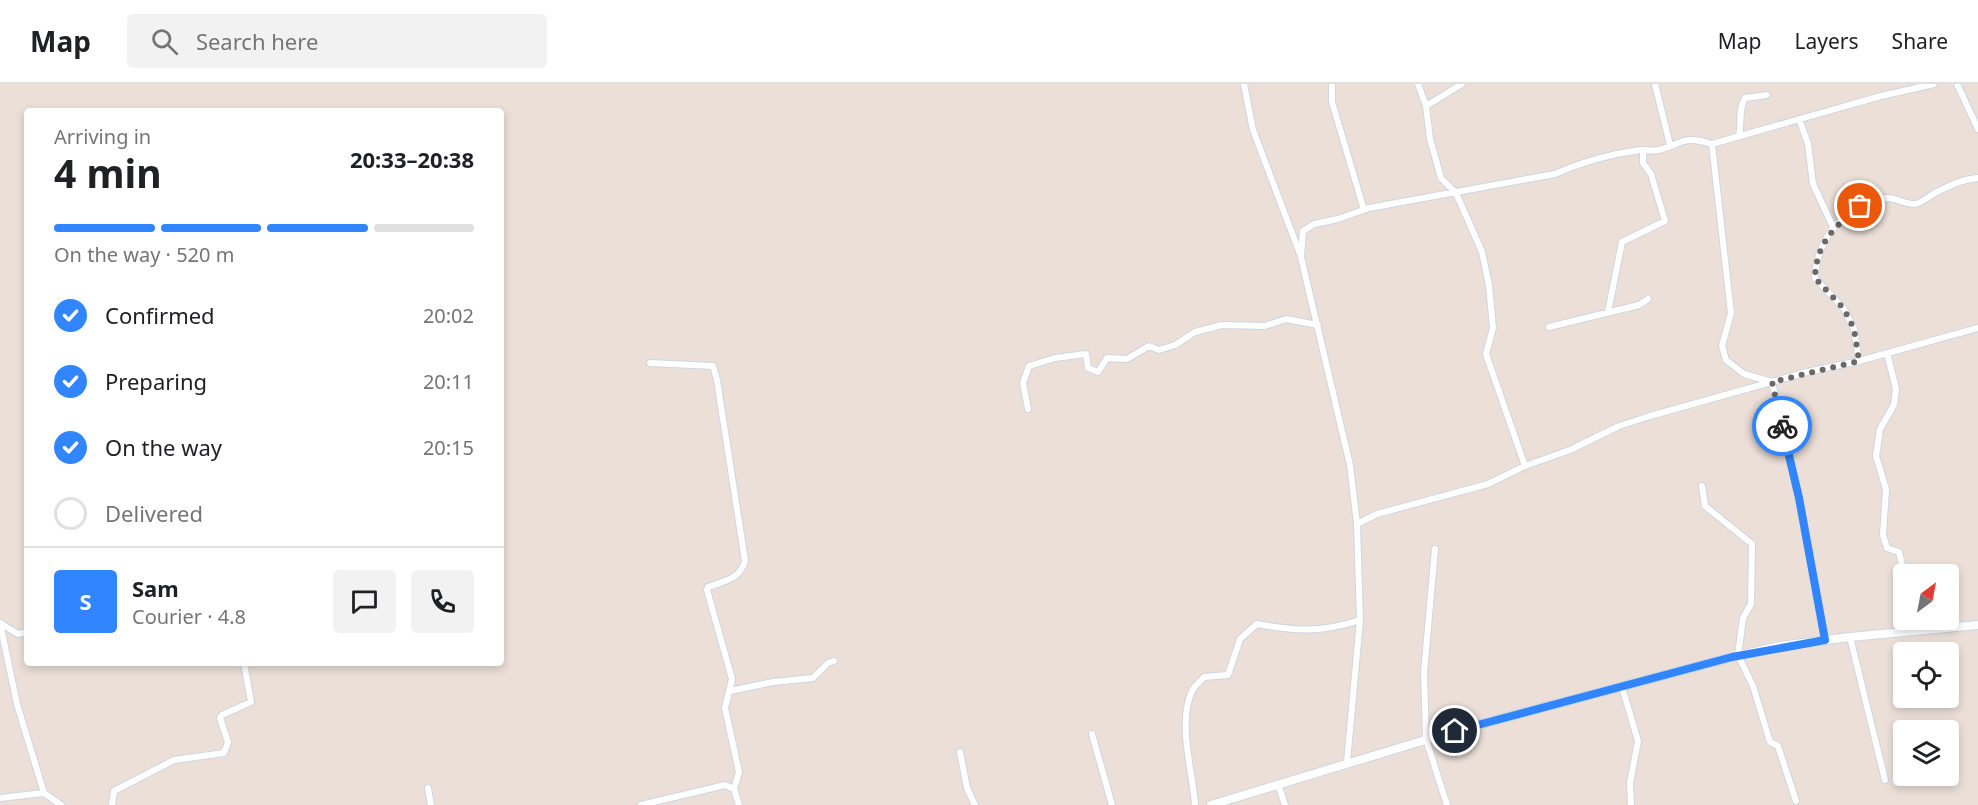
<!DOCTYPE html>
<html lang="en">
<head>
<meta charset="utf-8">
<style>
	:root { --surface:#fff; --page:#f2f2f2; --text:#202124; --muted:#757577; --line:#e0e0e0; --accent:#3185ff }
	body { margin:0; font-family:"Noto Sans",sans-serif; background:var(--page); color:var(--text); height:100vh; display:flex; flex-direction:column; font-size:22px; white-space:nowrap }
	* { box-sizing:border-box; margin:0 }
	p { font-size:20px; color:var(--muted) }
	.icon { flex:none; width:33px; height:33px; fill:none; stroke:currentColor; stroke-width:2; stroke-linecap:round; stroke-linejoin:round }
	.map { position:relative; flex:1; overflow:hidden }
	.side { position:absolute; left:24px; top:24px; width:480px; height:558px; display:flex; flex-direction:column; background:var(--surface); border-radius:6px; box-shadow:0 3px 9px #0003 }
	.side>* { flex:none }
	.needle { width:39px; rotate:32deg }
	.controls { position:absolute; left:1893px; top:480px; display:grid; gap:12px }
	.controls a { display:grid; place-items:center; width:66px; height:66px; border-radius:6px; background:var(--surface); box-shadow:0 3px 9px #0003; font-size:30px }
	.pin { position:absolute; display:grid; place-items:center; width:51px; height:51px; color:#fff; margin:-26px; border:3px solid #fff; border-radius:50%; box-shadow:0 2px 6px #0007 }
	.courier { position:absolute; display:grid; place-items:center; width:60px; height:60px; margin:-30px; border:4px solid #3185ff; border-radius:50%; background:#fff; color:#222; box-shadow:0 2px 8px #0007 }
	.overview em { font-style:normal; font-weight:700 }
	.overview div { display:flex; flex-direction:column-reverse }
	.overview { display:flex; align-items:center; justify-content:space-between; height:102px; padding:0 30px }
	h1 { font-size:39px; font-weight:700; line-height:45px }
	.bar { display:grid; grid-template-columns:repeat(4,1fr); gap:9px 6px; align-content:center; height:72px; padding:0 30px }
	.bar i { height:8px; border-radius:4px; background:var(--line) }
	.bar .active { background:var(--accent) }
	.bar p { grid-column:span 4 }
	.line { display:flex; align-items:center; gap:15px; padding:0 30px; border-top:2px solid var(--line) }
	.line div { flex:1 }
	.round { display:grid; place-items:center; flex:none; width:63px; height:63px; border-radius:6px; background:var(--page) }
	ol { padding:0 30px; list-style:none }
	li { display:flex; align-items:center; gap:18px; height:66px }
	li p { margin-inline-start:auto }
	li .icon { padding:6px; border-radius:50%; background:var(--accent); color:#fff; stroke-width:4 }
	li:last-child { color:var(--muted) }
	li i { width:33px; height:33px; border:3px solid var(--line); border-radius:50% }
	header { display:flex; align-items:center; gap:36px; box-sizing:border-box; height:84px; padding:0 30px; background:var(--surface); border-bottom:2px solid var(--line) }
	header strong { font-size:28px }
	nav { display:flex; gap:33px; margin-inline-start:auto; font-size:21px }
	.search { width:420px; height:54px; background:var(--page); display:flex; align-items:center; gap:15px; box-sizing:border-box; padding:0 21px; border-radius:6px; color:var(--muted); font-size:22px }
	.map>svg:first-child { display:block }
</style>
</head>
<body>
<header>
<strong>Map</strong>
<div class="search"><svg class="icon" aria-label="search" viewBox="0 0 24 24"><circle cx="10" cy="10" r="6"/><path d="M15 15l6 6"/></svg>Search here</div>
<nav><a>Map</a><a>Layers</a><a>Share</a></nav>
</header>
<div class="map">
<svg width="1978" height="721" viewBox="0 0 1978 721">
	<rect width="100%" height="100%" fill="#ebdfd8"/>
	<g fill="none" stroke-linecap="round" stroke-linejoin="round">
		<defs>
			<path id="street" d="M1244 0 1253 46 1300 170
				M1332 0V18L1364 126
				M1418 0 1426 22 1430 55 1441 94 1456 109 1482 168 1489 201 1493 244 1486 270 1525 382
				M1655 0 1670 61
				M1957 0 1978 45
				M1426 22 1462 0
				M1799 35 1808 60 1813 100 1833 143
				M1739 52C1742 38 1738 26 1745 14L1767 11
				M1712 60 1731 229 1722 262 1726 276 1744 290 1772 298 1799 414 1825 556
				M1608 228 1622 158 1665 137 1651 90 1643 79V66
				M1549 243 1639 221 1648 215
				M1887 269 1896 305 1894 321 1880 345 1876 372 1886 405 1883 451 1887 464 1899 468 1904 490
				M1859 277 1854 245 1844 225 1815 194C1816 156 1847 116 1887 114 1896 114 1905 120 1914 120 1921 120 1929 112 1935 109 1949 102 1962 95 1978 94
				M650 279 713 282 717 296 745 477C740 495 725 497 708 503L707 506 732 595 725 624 739 688 734 705
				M1028 325 1023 299 1029 282 1055 274 1086 270 1088 284 1098 288 1107 274 1127 275 1149 262 1159 266 1175 261 1195 248 1222 241 1265 242 1286 235 1318 241
				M1702 402 1705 422 1752 460 1751 520 1743 534 1738 571 1753 602 1770 658 1778 662 1796 717
				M1357 440 1377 430 1488 400 1525 382 1570 366 1619 342 1650 332 1807 288 1859 277 1978 244
				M1435 465 1424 588 1426 655 1447 721
				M0 539 17 620 44 709 61 721
				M0 539 18 550 27 548
				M1898 548 1904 516
				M1850 553 1885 696
				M1622 603 1638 657 1630 699 1631 721
				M730 607 773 598 813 594 828 579 834 577
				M1092 650 1112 721
				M960 668 967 704 975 721
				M1347 678 1360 536 1357 440 1350 381 1301 173 1303 147 1314 140 1338 135 1369 124 1555 90C1582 78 1610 70 1640 66 1646 66 1653 67 1659 66 1684 59 1683 51 1712 60L1881 12 1934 0
				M1278 700 1285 721
				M428 704 431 721
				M0 714 44 709
				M112 721 114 707 174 676 224 669 228 658 220 634 222 631 251 618 244 579
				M641 721 725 701 734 705 739 721
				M1195 721C1193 689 1177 639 1192 607 1194 602 1201 597 1204 593L1228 591 1240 555 1257 540C1296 547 1321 549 1360 536"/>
			<path id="secondary" d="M1211 721 1455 647 1732 573 1780 562 1850 553 1978 541"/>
		</defs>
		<use href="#street" stroke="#cdd6e2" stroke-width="8"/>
		<use href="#secondary" stroke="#cdd6e2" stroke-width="10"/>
		<use href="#street" stroke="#fff" stroke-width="6"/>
		<use href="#secondary" stroke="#fff" stroke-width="8"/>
	</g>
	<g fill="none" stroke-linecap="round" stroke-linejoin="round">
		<path stroke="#6c6866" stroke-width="6" stroke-dasharray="0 10.8" d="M1782 342 1772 298 1859 277 1854 245 1844 225 1815 194C1816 159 1835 142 1860 122"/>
		<path stroke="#3185ff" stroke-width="8" d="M1455 647 1732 573 1825 556 1799 414 1782 342"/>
	</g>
</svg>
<div class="controls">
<a><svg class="needle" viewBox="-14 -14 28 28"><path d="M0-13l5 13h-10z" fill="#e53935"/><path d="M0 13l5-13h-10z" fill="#757577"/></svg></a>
<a><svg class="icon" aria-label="locate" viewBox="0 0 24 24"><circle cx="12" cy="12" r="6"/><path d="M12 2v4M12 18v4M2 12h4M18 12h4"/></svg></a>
<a><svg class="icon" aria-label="layers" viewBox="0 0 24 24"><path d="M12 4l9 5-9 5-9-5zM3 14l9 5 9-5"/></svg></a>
</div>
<div class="pin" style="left:1860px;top:122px;background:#ea580c"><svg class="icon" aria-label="bag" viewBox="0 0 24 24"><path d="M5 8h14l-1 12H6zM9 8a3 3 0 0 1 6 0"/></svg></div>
<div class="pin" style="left:1455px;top:647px;background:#1f2937"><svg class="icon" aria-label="home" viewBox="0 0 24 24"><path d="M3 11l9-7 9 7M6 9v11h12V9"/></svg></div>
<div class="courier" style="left:1782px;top:342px"><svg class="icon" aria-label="bike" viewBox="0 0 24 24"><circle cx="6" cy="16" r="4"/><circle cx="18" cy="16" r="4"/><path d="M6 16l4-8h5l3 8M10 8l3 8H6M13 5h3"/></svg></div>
<section class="side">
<div class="overview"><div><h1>4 min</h1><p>Arriving in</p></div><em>20:33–20:38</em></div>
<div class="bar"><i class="active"></i><i class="active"></i><i class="active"></i><i></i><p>On the way · 520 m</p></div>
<ol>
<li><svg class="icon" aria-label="check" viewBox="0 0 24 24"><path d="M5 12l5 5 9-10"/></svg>Confirmed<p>20:02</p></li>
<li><svg class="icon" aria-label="check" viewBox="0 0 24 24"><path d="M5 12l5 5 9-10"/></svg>Preparing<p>20:11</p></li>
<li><svg class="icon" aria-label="check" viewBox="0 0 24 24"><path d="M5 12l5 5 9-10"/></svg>On the way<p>20:15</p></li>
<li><i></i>Delivered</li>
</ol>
<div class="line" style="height:108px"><b class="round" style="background:var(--accent);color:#fff">S</b><div><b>Sam</b><p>Courier · 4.8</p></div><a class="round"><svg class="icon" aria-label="chat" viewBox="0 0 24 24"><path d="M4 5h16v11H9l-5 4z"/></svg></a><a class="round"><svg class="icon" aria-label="phone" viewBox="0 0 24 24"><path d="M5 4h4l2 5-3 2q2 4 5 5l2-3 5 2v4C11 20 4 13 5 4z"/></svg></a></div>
</section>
</div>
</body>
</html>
